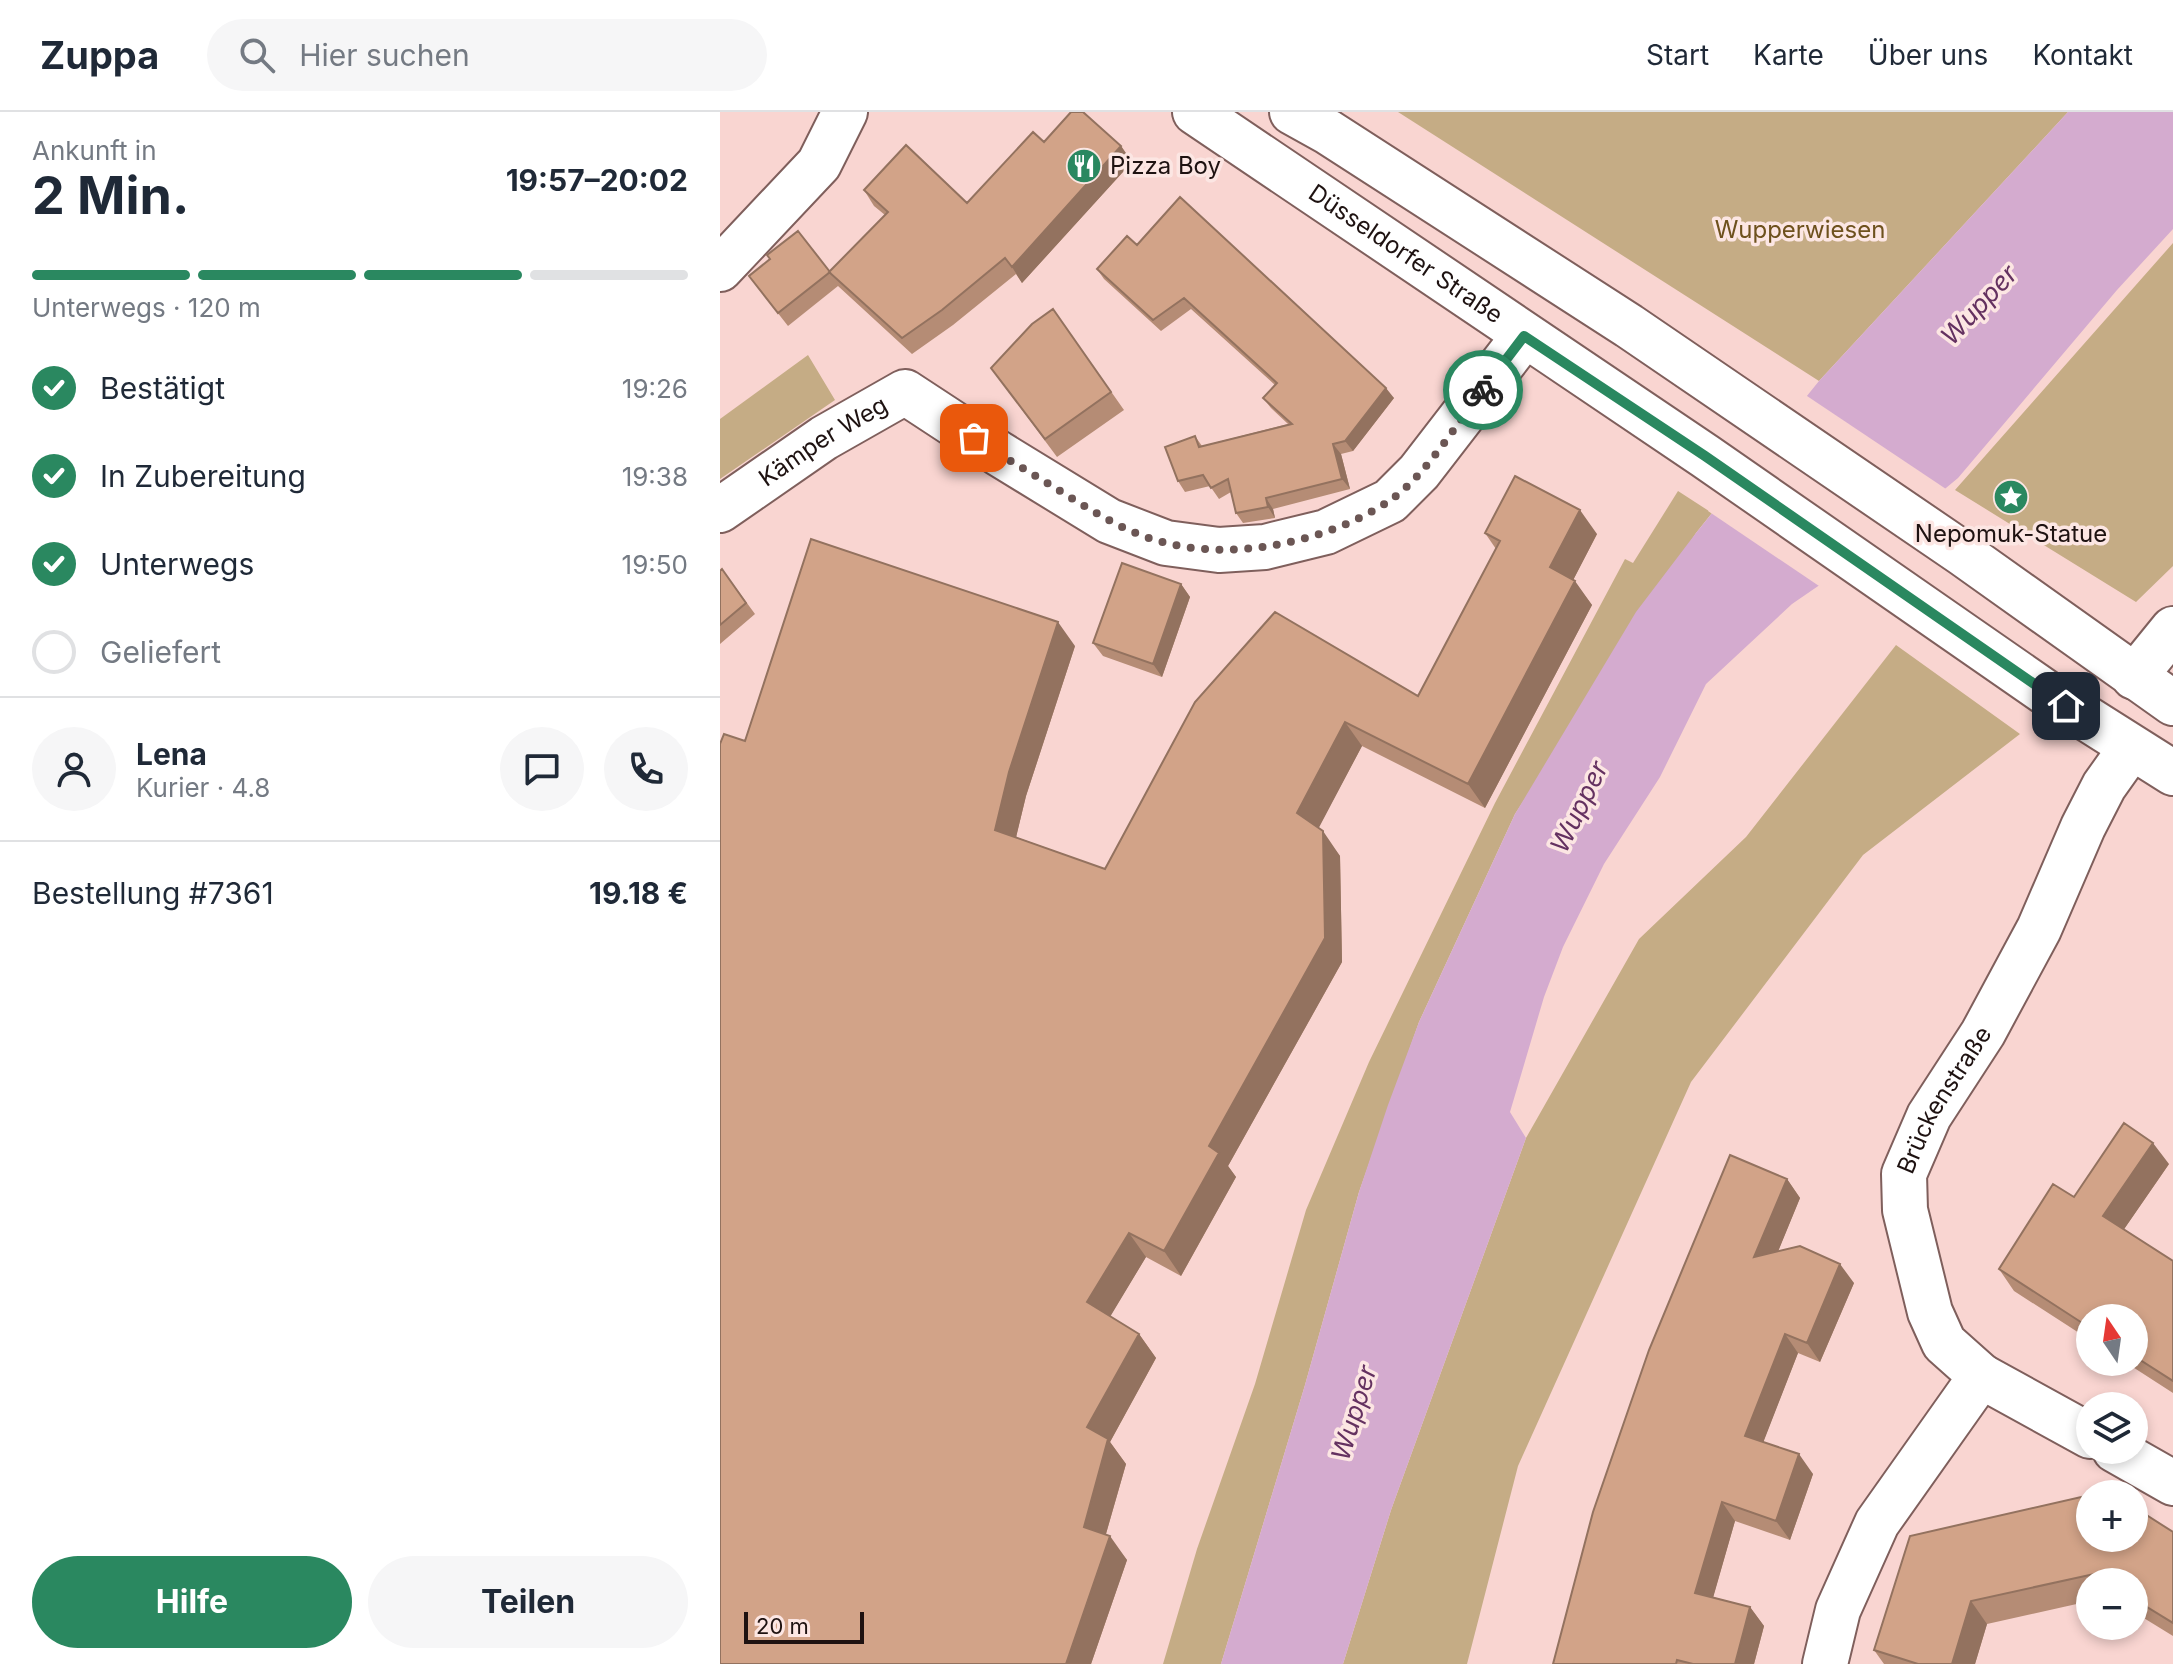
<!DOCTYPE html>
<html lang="de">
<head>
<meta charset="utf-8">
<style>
	:root { --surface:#fff; --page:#f6f6f7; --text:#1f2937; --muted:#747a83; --line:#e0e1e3; --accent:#2a8860 }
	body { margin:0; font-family:Inter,sans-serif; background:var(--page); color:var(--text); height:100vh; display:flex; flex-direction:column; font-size:30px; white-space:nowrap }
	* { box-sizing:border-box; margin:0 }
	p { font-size:26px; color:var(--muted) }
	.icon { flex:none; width:44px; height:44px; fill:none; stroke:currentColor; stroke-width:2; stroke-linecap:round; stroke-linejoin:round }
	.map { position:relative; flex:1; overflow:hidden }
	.drawer { display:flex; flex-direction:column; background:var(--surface); width:720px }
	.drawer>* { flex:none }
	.needle { width:52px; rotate:347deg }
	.fabs { position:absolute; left:1356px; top:1192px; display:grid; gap:16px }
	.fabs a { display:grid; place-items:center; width:72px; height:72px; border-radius:50%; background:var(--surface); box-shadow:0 4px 12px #0003; font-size:40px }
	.scale { position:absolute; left:24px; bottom:20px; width:120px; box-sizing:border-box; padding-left:8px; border:4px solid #1e1211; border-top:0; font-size:22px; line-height:28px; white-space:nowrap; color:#1e1211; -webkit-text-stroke:6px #fce6e3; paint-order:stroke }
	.pin { position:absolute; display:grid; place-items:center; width:68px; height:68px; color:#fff; margin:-34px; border-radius:16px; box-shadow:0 4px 12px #0006 }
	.courier { position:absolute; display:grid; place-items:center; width:80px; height:80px; margin:-40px; border:6px solid #2a8860; border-radius:50%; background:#fff; color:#222; box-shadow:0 2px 10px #0007 }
	.overview em { font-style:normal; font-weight:700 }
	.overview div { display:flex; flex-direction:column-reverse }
	.overview { display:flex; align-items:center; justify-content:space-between; height:136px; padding:0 32px }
	h1 { font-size:52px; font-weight:700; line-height:60px }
	.bar { display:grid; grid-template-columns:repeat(4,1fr); gap:12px 8px; align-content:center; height:96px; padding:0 32px }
	.bar i { height:10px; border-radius:6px; background:var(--line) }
	.bar .selected { background:var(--accent) }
	.bar p { grid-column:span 4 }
	.line { display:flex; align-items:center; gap:20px; padding:0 32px; border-top:2px solid var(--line) }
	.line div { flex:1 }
	.round { display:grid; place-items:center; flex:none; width:84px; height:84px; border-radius:42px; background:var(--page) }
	ol { padding:0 32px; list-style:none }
	li { display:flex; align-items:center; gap:24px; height:88px }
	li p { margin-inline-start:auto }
	li .icon { padding:8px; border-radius:50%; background:var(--accent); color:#fff; stroke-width:4 }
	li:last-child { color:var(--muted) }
	li i { width:44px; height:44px; border:4px solid var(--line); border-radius:50% }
	.primary-button { display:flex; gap:16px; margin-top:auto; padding:16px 32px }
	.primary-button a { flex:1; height:92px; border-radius:48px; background:var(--accent); color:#fff; font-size:32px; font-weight:700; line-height:92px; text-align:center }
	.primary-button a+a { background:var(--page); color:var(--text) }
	header { display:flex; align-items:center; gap:48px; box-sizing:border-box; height:112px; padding:0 40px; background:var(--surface); border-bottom:2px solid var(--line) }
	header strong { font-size:38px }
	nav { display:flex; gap:44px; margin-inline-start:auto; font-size:28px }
	.search { width:560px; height:72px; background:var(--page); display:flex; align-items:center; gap:20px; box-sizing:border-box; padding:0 28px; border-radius:44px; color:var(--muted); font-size:30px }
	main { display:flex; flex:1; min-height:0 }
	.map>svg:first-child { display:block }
</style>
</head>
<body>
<header>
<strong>Zuppa</strong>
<div class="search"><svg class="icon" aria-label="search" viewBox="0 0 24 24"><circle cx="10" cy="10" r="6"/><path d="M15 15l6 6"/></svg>Hier suchen</div>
<nav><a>Start</a><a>Karte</a><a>Über uns</a><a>Kontakt</a></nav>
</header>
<main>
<section class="drawer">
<div class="overview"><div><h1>2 Min.</h1><p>Ankunft in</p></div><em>19:57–20:02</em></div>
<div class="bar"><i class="selected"></i><i class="selected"></i><i class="selected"></i><i></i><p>Unterwegs · 120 m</p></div>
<ol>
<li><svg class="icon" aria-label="check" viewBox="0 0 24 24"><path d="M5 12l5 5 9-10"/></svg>Bestätigt<p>19:26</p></li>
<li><svg class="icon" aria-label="check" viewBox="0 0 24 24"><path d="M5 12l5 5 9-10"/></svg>In Zubereitung<p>19:38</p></li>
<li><svg class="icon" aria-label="check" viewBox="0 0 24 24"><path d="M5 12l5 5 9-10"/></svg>Unterwegs<p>19:50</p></li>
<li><i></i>Geliefert</li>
</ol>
<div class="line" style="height:144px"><a class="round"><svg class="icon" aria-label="person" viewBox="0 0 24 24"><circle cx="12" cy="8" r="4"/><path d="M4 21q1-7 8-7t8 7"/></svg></a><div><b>Lena</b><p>Kurier · 4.8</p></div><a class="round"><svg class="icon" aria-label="chat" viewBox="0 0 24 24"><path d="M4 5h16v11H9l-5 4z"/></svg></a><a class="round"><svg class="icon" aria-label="phone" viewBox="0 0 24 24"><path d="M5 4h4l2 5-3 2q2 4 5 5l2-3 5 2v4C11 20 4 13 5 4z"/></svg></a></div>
<div class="line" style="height:104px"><div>Bestellung #7361</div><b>19.18 €</b></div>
<div class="primary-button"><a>Hilfe</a><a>Teilen</a></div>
</section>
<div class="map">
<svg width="1453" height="1552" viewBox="0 0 1453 1552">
	<rect width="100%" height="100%" fill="#f9d5d1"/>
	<path fill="#c5ac85" d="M678 0H1348L1099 269Z
		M1453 131V454L1416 490 1235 378Z
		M88 243 115 288 0 367V307Z
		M958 379 992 401 976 421 795 702 699 910 639 1080 585 1273 501 1552H443L477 1437 535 1272 586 1098 649 950 775 691 905 447 913 451Z
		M1176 533 1300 622 1143 743 971 970 798 1354 747 1552H623L671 1398 806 1026 919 827 1026 725Z"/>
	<path fill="#d4abcf" d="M1348 0H1453V117L1397 178 1238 366 1155 435 1072 492 986 572 940 665 884 752 843 835 824 885 790 1000 806 1026 671 1398 623 1552H501L585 1273 639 1080 668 993 699 910 795 702 916 500 976 421 1099 269Z"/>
	<path fill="#f9d5d1" d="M1084 282 1229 379 1158 438 1102 476 988 399Z"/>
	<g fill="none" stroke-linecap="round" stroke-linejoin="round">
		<defs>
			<g id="minor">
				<path d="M0 157 99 52 125 0"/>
				<path id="s1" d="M0 398 104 326 185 280 278 341 389 409 446 431 499 438 545 435 606 420 670 389 699 360 804 224"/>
				<path d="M1414 565 1453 517"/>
				<path d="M1261 1264 1370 1324"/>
				<path d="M1395 1338 1453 1371"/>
				<path id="s2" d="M1105 1552 1118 1498 1157 1411 1261 1264 1224 1231 1210 1200 1185 1098 1184 1062 1209 1004 1263 921 1319 817 1363 715 1384 674 1411 636"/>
			</g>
			<g id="major">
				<path id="s3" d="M475 0 985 344 1325 580 1453 661"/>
				<path d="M572 0 608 20 909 214 1242 441 1453 591"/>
			</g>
		</defs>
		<use href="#minor" stroke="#7f5f5c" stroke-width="48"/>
		<use href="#major" stroke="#7f5f5c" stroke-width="48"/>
		<use href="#minor" stroke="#fff" stroke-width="44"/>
		<use href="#major" stroke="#fff" stroke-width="44"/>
	</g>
	<path fill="#b58c75" d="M324 30 401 34 412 50 302 171 296 162 233 213 192 242 118 174 68 214 29 164 110 160 165 103 154 94 144 78 247 91Z
		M417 133 674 286 633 339 621 342 630 377 553 397 555 406 523 411 516 401 511 380 499 387 490 374 465 380 458 369 475 324 482 334 568 312 551 296 543 286 555 273 471 197 441 219 384 167 377 157Z
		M333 197 404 298 337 345 271 256Z
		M765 421 877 422 853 468 872 493 765 696 642 634 598 716 620 744 622 850 508 1054 516 1065 461 1164 426 1145 390 1204 419 1222 436 1246 390 1330 406 1352 386 1422 407 1448 371 1552H0L25 629 355 534 306 684 296 725 385 757 475 590 698 584 776 437Z
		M2 457 35 502 0 532V459Z
		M461 472 470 485 442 565 383 544 373 531Z
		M1449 1052 1404 1117 1453 1149V1281L1405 1250H1414V1206H1370V1228L1294 1179 1279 1157 1354 1085Z
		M1067 1067 1080 1086 1058 1139 1134 1171 1100 1250 1078 1241 1043 1330 1093 1362 1070 1428 1015 1409 993 1485 1030 1495 1044 1514 1034 1552H833Z
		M1453 1420V1524L1414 1500V1470H1370V1489L1267 1512 1255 1552H1164L1154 1538 1190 1424Z"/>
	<path fill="#93725f" d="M401 34 412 50 302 171 292 155Z
		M666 276 674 286 633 339 625 329Z
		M613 332 621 342 630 377 622 367Z
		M546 386 553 397 555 406 548 395Z
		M860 398 877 422 847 480 830 455Z
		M855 469 872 493 765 696 748 672Z
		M461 472 470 485 442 565 433 552Z
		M338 510 355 534 306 684 292 742 275 718 289 660Z
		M625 610 642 634 594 725 577 701Z
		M603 719 620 744 622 850 508 1054 516 1065 461 1164 444 1139Z
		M1433 1031 1449 1052 1398 1126 1383 1104Z
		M1067 1067 1080 1086 1048 1164 1034 1145Z
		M409 1121 426 1145 384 1215 367 1190Z
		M1120 1152 1134 1171 1100 1250 1087 1231Z
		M419 1222 436 1246 390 1330 406 1352 381 1439 364 1415 367 1315Z
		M1065 1222 1078 1241 1038 1344 1025 1324Z
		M1079 1342 1093 1362 1070 1428 1056 1409Z
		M1002 1390 1015 1409 989 1500 975 1481Z
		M390 1424 407 1448 371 1552H346Z
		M1251 1489 1267 1512 1255 1552H1232Z
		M1030 1495 1044 1514 1034 1552H1015Z"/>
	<path fill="#d2a388" stroke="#93725f" stroke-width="2" d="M351 0H363L401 34 292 155 285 146 222 198 182 226 109 160 168 100 144 78 186 33 247 91 313 20 324 30Z
		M460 85 666 276 625 329 613 332 622 367 546 386 548 395 516 401 508 367 491 376 483 363 458 369 445 335 475 324 479 335 572 312 543 286 557 271 464 186 433 208 377 157 407 124 417 133Z
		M78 119 110 160 58 201 29 164 50 147 47 143Z
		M333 197 391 280 325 327 271 256 312 212Z
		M795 364 860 398 830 455 855 469 748 672 625 610 577 701 603 719 605 826 489 1034 499 1041 444 1139 409 1121 367 1190 419 1222 367 1315 388 1327 364 1415 390 1424 346 1552H0V632L4 622 25 629 91 427 338 510 289 660 275 718 385 757 475 590 555 500 698 584 780 429 765 421Z
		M402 451 461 472 433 552 373 531Z
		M2 457 26 491 0 513V459Z
		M1404 1011 1433 1031 1383 1104 1453 1149V1269L1414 1244V1206H1370V1216L1279 1157 1333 1072 1354 1085Z
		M1010 1043 1067 1067 1034 1145 1080 1134 1120 1152 1087 1231 1065 1222 1025 1324 1079 1342 1056 1409 1002 1390 975 1481 1030 1495 1015 1552H973L957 1548 956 1552H833L873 1400 929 1238Z
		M1388 1379 1393 1382H1374Z
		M1370 1383V1426H1414V1395L1453 1420V1511L1414 1487V1470H1388L1374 1462 1251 1489 1232 1552H1198L1154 1538 1190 1424Z"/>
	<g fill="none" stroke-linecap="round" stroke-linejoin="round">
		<path stroke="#6b5654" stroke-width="8" stroke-dasharray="0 14.4" d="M254 326C280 343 306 358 332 374 368 396 404 421 446 431 517 449 609 429 669 389 705 365 736 312 763 278"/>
		<path stroke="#2a8860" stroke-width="10" d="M763 278 804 224 985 344 1346 594"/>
	</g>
	<defs>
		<symbol id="restaurant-disc" viewBox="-11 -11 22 22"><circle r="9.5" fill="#2a8860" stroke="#fce6e3"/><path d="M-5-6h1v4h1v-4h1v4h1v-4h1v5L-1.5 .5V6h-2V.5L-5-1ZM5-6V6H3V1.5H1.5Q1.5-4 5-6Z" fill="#fff"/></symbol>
		<symbol id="sight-disc" viewBox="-11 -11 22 22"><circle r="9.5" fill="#2a8860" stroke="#fce6e3"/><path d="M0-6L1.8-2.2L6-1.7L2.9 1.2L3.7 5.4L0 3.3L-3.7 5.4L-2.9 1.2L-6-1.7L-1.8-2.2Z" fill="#fff"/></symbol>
	</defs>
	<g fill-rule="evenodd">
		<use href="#restaurant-disc" x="344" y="34" width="40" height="40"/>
		<use href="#sight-disc" x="1271" y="365" width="40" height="40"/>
	</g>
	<g text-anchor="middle" stroke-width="7" stroke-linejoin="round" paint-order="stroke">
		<g font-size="24" fill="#1e1211" stroke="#fce6e3" text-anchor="start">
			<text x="390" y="62">Pizza Boy</text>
			<text x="1291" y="430" text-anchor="middle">Nepomuk-Statue</text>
		</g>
		<g font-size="24" fill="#6e511d" stroke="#fce6e3">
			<text x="1080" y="126">Wupperwiesen</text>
		</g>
		<g font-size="24" fill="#1e1211" stroke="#fce6e3">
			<text dy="8" stroke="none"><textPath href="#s3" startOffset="254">Düsseldorfer Straße</textPath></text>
			<text dy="8" stroke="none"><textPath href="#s1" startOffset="124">Kämper Weg</textPath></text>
			<text dy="8" stroke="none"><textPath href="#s2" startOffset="640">Brückenstraße</textPath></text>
		</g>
		<g font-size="26" font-style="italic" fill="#643160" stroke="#fce6e3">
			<text transform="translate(1259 193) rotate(-47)" y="9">Wupper</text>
			<text transform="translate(859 695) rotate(-64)" y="9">Wupper</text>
			<text transform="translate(634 1301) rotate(-73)" y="9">Wupper</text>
		</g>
	</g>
</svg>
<div class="fabs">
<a><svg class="needle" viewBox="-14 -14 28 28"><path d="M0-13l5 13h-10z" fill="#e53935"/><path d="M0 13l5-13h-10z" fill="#747a83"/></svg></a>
<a><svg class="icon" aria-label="layers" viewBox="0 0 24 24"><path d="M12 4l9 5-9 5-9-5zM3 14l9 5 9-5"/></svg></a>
<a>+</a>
<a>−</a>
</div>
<div class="scale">20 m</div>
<div class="pin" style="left:254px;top:326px;background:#ea580c"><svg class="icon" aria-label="bag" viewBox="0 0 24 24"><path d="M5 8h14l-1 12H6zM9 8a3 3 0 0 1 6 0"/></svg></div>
<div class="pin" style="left:1346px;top:594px;background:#1f2937"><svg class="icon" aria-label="home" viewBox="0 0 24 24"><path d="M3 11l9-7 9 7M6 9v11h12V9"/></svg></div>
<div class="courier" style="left:763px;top:278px"><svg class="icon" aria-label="bike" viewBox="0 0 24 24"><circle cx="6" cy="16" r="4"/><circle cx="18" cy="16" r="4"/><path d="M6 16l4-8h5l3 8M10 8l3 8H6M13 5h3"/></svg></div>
</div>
</main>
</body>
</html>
